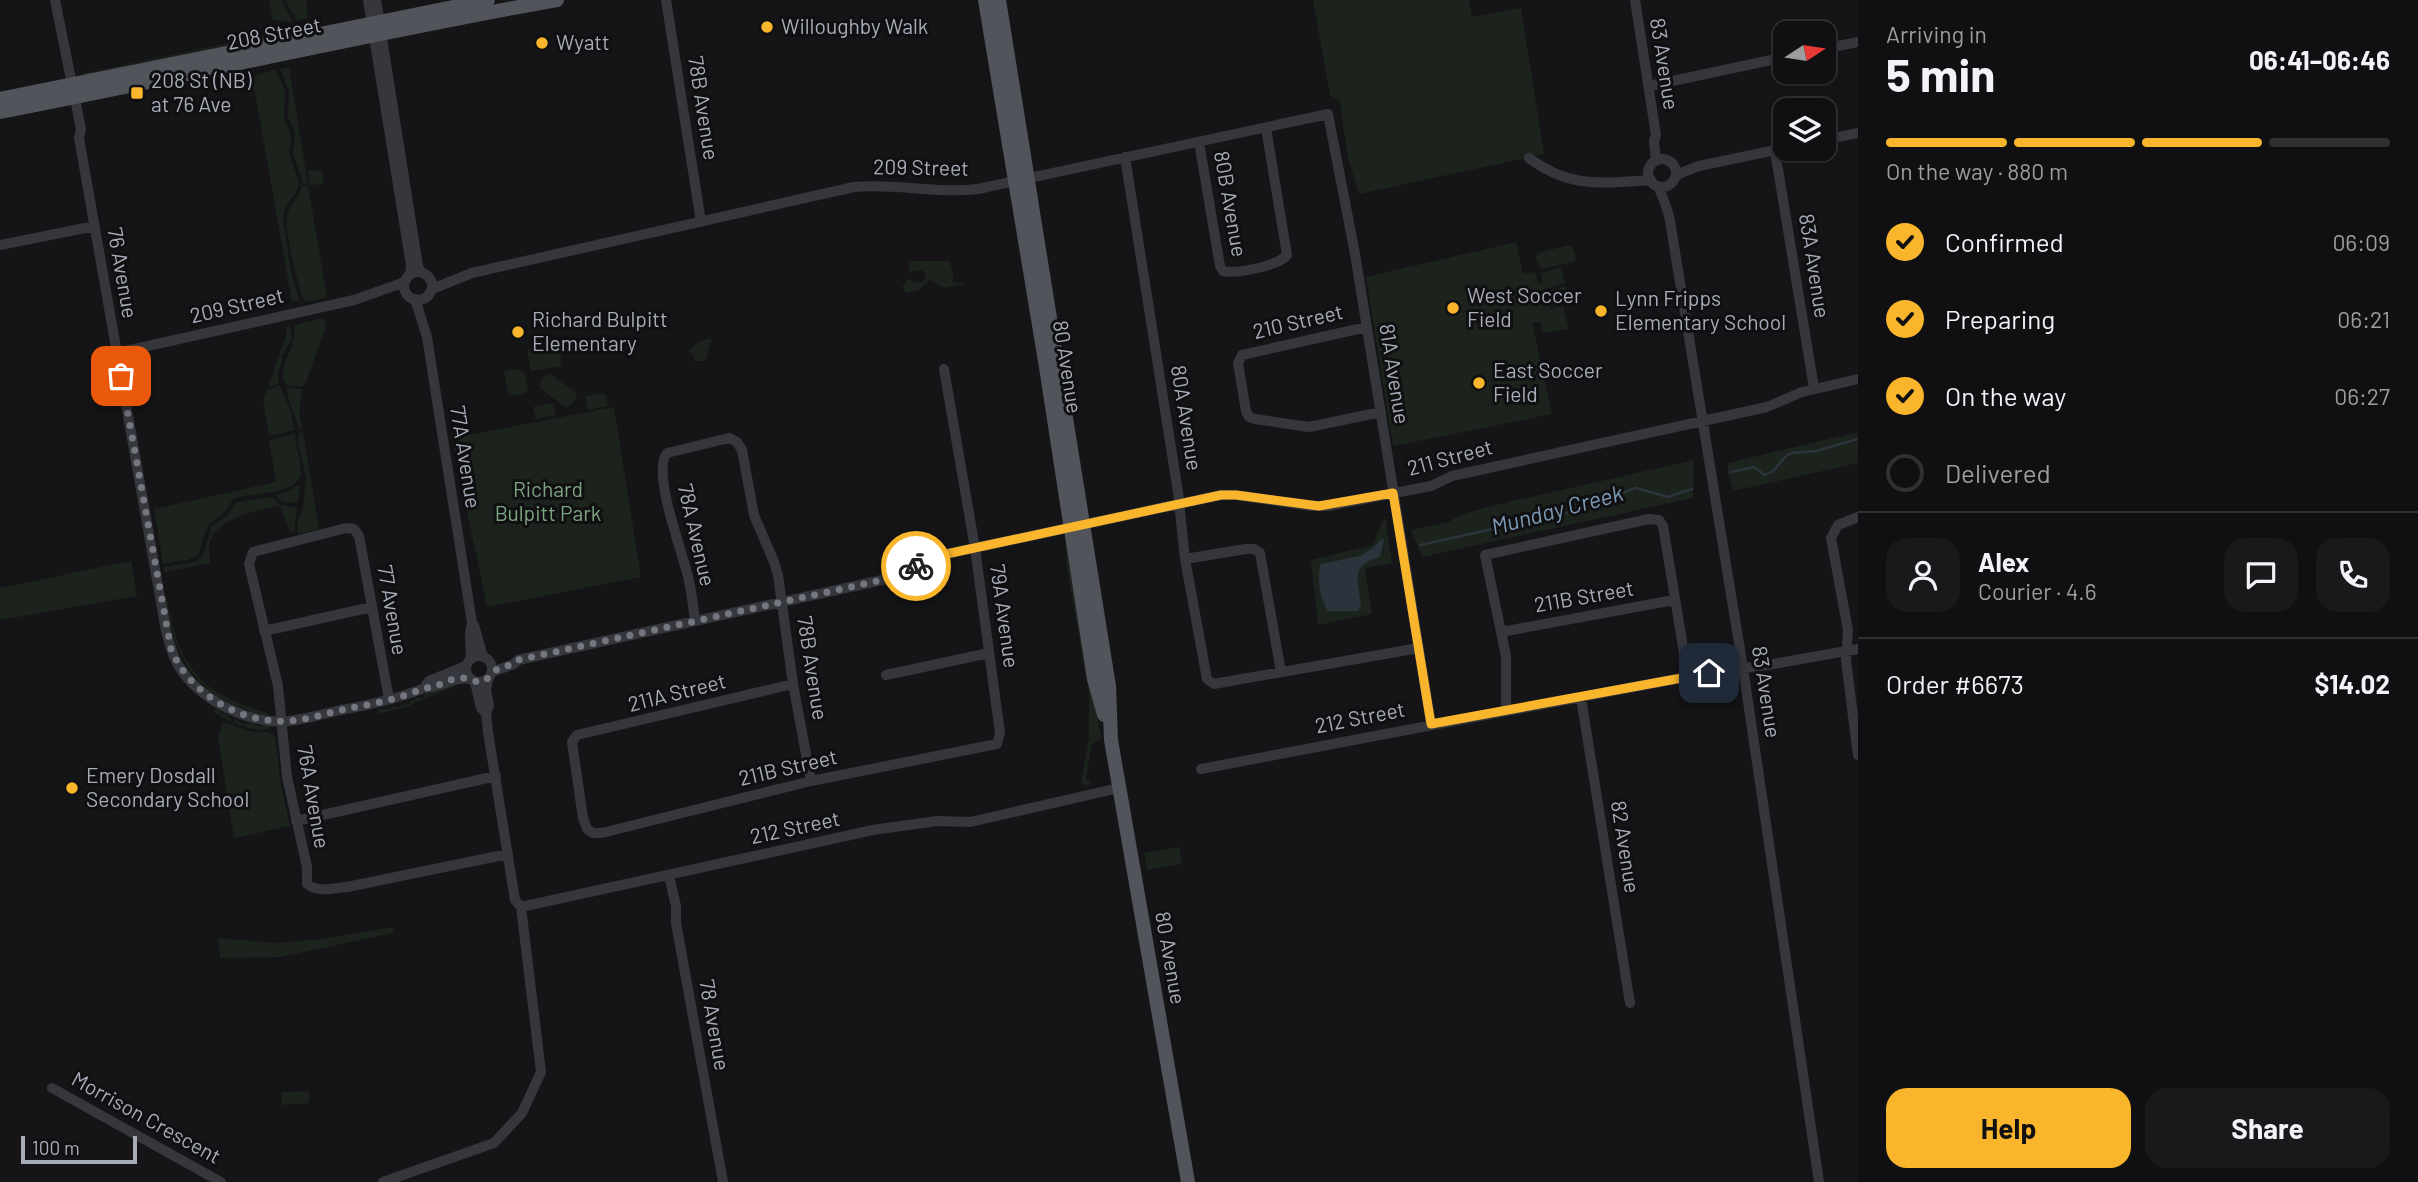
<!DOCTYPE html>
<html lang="en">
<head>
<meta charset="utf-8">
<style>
	:root { --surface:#101012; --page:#19191b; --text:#f1f3f6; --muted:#9c9d9f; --line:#303032; --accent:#f9b52c }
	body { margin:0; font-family:Barlow,sans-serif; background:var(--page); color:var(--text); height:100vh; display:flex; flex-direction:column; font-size:26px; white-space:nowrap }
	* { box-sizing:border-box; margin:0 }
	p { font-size:23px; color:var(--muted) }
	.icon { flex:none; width:38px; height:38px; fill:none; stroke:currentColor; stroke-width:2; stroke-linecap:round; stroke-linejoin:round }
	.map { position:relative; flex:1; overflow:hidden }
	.drawer { display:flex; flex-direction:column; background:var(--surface); width:560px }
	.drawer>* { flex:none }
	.needle { width:46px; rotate:78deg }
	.buttons { position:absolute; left:1773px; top:21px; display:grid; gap:14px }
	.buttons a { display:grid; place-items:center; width:63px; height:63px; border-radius:14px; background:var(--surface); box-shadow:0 2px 5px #0004,0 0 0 2px var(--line); font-size:35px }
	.scale { position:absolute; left:21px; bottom:18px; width:116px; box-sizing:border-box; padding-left:7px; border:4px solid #a7acb8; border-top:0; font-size:19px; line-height:24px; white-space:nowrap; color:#a7acb8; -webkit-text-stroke:5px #101012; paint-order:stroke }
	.pin { position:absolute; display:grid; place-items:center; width:60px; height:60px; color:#fff; margin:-30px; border-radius:14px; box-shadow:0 4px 10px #0006 }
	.courier { position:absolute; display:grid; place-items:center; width:70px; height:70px; margin:-35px; border:5px solid #f9b52c; border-radius:50%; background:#fff; color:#222; box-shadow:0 2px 9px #0007 }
	.summary em { font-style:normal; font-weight:700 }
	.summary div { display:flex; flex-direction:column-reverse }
	.summary { display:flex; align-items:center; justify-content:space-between; height:119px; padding:0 28px }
	h1 { font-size:46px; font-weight:700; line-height:52px }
	.bar { display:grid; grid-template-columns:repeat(4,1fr); gap:10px 7px; align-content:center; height:84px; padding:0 28px }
	.bar i { height:9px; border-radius:5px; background:var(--line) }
	.bar .current { background:var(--accent) }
	.bar p { grid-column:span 4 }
	.line { display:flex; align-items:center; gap:18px; padding:0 28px; border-top:2px solid var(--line) }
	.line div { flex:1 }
	.round { display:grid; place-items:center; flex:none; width:74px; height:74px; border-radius:21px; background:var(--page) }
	ol { padding:0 28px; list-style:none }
	li { display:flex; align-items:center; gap:21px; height:77px }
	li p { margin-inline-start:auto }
	li .icon { padding:7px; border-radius:50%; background:var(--accent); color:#111; stroke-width:4 }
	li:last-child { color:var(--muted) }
	li i { width:38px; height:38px; border:4px solid var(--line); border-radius:50% }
	.primary-button { display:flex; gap:14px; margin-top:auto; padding:14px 28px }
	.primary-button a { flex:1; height:80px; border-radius:21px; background:var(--accent); color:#111; font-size:28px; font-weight:700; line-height:80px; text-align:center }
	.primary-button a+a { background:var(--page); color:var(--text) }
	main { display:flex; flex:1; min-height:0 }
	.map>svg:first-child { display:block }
</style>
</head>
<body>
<main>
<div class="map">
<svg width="1858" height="1182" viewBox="0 0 1858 1182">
	<rect width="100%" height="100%" fill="#151518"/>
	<path fill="#1b231c" d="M269 0H282L293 22 273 20Z
		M285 0H306L308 18 297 21Z
		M1313 0H1469L1472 17 1521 8 1544 154 1359 194 1348 158 1340 102 1330 95Z
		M320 24 296 32 86 75 81 74Z
		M289 68 308 184 303 183 293 153 295 133 288 118 289 91 280 69Z
		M276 70 285 91 284 119 292 137 289 152 299 183 296 192 285 208 283 219 292 277 300 300 292 302 252 76Z
		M308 170 322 171 324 184 310 185Z
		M302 186H308L327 297 305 302C298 288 284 230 287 216 289 204 299 198 302 186Z
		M1516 242 1523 274 1535 272 1538 284 1543 282 1540 273 1561 267 1565 283 1545 289 1546 291 1565 286 1569 301 1549 307 1550 309 1563 306 1569 329 1546 333 1542 330 1540 322H1532L1552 414 1393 446 1366 277Z
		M1569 245 1573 247 1576 258 1574 262 1543 269 1539 267 1536 257 1538 253Z
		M909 261H950L954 279 952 282 967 283 945 288 930 280 919 290 907 293 902 288 908 278 914 283 923 281 926 277 925 273 921 270 909 272Z
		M324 318 326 327 304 387 286 385C275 365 299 348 294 325Z
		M290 326 292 339 281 357 283 358 278 373 279 383 268 387 287 333 285 327Z
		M712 339 705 361H693L695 357 688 350 702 340Z
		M559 345 562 366 531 371 527 350Z
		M517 369 525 373 528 392 516 396 508 392 504 371Z
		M550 374 576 393 577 397 570 406 565 407 540 388 539 384 546 375Z
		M280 386 291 412 294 430 269 436 263 400 267 389Z
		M287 388 303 389 299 407 302 429H299C296 417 287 399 287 388Z
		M604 393 606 395 608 406 588 410 585 396Z
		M553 403 556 415 536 419 533 407Z
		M614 407 641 577 487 607 452 438Z
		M303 432 319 529 298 534 297 525 303 508 306 477 298 444 299 433Z
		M1858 432V463L1733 491 1728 474V463Z
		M295 434C295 447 301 460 301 472 299 496 250 492 233 499L226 511 208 525 198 555 188 560 163 564 154 509 276 482 269 440Z
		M1694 460 1693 498 1422 557 1411 530 1448 522 1463 514 1508 502Z
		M300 484 298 502H283L279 499 277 495 289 491Z
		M272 497 280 505 297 508 294 531 290 532 280 506C258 510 214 518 209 545 209 551 210 557 210 563L164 572V567L195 562 203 556 212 526 227 516 237 502Z
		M1385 515 1392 563 1365 568 1372 614 1318 625 1311 560 1373 545Z
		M1065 539 1091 691 1102 738 1092 744 1086 777 1087 781 1091 780V784L1084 785 1081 783 1089 738V694L1067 568Z
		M131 561 137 596 0 620V588Z
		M167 600C179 668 201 694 268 713L269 715C260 716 251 711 242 708 191 690 174 651 165 602Z
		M454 682 455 686 447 690 446 688 445 690 406 707 377 714 380 709H391L390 707 395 706 396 708 405 703 406 705 410 703V701L419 697 420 699 424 697V695L428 693 429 695 433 691H439Z
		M217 707 222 714 224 713 234 722 235 719 245 725 246 723 255 724 257 726H261V723L272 725 268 729C249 732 229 721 213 712Z
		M223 722 249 731 270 733 275 736 280 780 290 826 234 838 218 738Z
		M1179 847 1182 864 1147 870 1144 853Z
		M393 927 394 933 280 957 220 958 218 938 275 943 321 939Z
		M309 1091V1103L282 1105 281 1092Z"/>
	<path fill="#2b343c" d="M1382 538 1384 540 1380 557C1348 566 1359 581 1361 606L1357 611H1328C1321 600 1316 578 1321 564L1360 556 1373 548Z"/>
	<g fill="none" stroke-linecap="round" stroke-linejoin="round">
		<path stroke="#2b343c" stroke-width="2.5" d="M1731 472 1754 467 1765 475 1773 471 1786 456 1792 453 1816 451 1858 439
			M1420 545 1570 512 1636 488 1668 497 1692 489"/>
		<path stroke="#36373d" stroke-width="10" d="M55 0 81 129 79 138 166 631C170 645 173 659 182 671 204 702 251 725 289 721 306 719 324 714 341 710 369 705 398 699 424 688 440 688 453 676 470 679
			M368 0 411 265 410 275
			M376 0 418 266 421 272
			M666 0 701 222
			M1635 0 1656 135 1654 141 1656 161
			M1824 49 1858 42
			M1649 86 1785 57
			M1824 140 1858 133
			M1199 142 1220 266 1223 271C1237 274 1278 266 1287 255L1266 128
			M1775 151 1814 388
			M1125 157 1178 492 1185 559 1207 679 1214 684 1219 683 1419 648
			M1529 158C1570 189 1603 183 1651 180
			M1648 173a14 14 0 1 1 28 0a14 14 0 1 1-28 0Z
			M1676 175 1699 166 1785 148
			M1658 186C1663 198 1668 209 1670 221L1743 668 1819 1182
			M0 245 95 226
			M404 286a14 14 0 1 1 28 0a14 14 0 1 1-28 0Z
			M432 289 472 273 854 187C895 183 936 194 978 189L1328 114 1355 254 1431 724
			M415 299 427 337 472 623 470 632 471 659
			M1367 327 1242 355 1238 363 1246 411 1249 417 1255 419 1309 427 1381 412
			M116 353 354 300 405 282
			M1858 517 1838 525 1831 538 1848 630 1846 661 1858 755
			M1185 559 1246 549H1254L1260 553 1281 672
			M695 620C693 607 692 594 689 581 684 555 651 473 667 453L729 438 737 442 742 450 754 515 774 562 778 575 793 684 811 781
			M474 625 483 657
			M264 631 372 607
			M1501 632 1674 600
			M466 669a13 13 0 1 1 26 0a13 13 0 1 1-26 0Z
			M492 672 514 664 518 660 896 577 937 556 1221 495H1236L1311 506H1328L1431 486 1452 476 1767 407 1802 392 1858 379
			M886 675 989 653
			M488 680 486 689 489 706 486 713 488 732 515 900 521 907
			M475 682 481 708 486 713
			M793 684 577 735 572 742 583 818 587 829 593 833H602L811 781 997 744 1000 733 975 548 944 369
			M424 688 429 681 466 666
			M1581 698 1630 1003
			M389 699 359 536 354 529 346 528 253 552 249 564 278 686 287 777 307 867V884C318 893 334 888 347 887L508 854
			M1506 711V656L1485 555 1649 519 1659 520 1663 526 1688 677
			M1201 769 1729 669 1756 667 1858 649
			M296 821 496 776
			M669 876 676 906V923L723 1182
			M521 907 873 830 937 821 970 822 1119 788
			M52 1088 221 1182
			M383 1182 494 1143 522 1113 541 1072 521 907"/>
		<path stroke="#52545c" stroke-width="14" d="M985 0 1046 367 1094 679 1104 715
			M999 0 1109 686 1111 740 1188 1182
			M0 99 488 0
			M0 112C186 76 371 33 557 0"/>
	</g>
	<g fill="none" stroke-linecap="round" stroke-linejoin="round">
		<path stroke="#747780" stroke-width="7" stroke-dasharray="0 12.6" d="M121 376 171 649C189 693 240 724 288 721 307 720 327 713 346 709 372 704 399 699 424 688 437 688 446 680 458 678 467 677 473 682 482 682 489 679 490 674 496 670 503 665 511 667 518 660L896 577 916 566"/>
		<path stroke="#f9b52c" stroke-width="9" d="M916 566 937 556 1221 495H1236L1319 506 1393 493 1431 724 1709 673"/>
	</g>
	<g fill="#f9b52c" stroke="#101012" stroke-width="2.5">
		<circle cx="767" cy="27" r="7"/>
		<circle cx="542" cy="43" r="7"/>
		<rect x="130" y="86" width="14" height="14" rx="3.5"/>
		<circle cx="1453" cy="308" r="7"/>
		<circle cx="1601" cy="311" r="7"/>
		<circle cx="518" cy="332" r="7"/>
		<circle cx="1479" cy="383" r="7"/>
		<circle cx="72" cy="788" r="7"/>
	</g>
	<g text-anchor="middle" stroke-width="6" stroke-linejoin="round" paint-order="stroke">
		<g font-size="21" fill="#a7acb8" stroke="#101012" text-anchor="start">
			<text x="781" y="34">Willoughby Walk</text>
			<text x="556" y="50">Wyatt</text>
			<text x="151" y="88">208 St (NB)<tspan x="151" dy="24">at 76 Ave</tspan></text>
			<text x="1467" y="303">West Soccer<tspan x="1467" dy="24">Field</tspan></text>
			<text x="1615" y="306">Lynn Fripps<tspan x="1615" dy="24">Elementary School</tspan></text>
			<text x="532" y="327">Richard Bulpitt<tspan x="532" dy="24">Elementary</tspan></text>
			<text x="1493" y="378">East Soccer<tspan x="1493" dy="24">Field</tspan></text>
			<text x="86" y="783">Emery Dosdall<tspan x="86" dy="24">Secondary School</tspan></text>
		</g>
		<g font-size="21" fill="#a7acb8" stroke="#101012">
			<text transform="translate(274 34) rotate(-11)" y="7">208 Street</text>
			<text transform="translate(1664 64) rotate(81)" y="7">83 Avenue</text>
			<text transform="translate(703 108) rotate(81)" y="7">78B Avenue</text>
			<text transform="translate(921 168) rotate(1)" y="7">209 Street</text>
			<text transform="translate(1230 204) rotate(80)" y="7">80B Avenue</text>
			<text transform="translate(1814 266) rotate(81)" y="7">83A Avenue</text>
			<text transform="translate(122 273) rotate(80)" y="7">76 Avenue</text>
			<text transform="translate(237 306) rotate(-13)" y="7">209 Street</text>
			<text transform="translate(1298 322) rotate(-13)" y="7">210 Street</text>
			<text transform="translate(1067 367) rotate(81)" y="7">80 Avenue</text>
			<text transform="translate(1394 374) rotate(81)" y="7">81A Avenue</text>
			<text transform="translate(1186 418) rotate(81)" y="7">80A Avenue</text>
			<text transform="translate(465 457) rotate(81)" y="7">77A Avenue</text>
			<text transform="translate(1450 458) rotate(-15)" y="7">211 Street</text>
			<text transform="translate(696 535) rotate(77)" y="7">78A Avenue</text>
			<text transform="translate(1584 597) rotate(-10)" y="7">211B Street</text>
			<text transform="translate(392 610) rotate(80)" y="7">77 Avenue</text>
			<text transform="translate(1004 616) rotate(82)" y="7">79A Avenue</text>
			<text transform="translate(812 668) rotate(81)" y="7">78B Avenue</text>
			<text transform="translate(1766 692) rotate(81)" y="7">83 Avenue</text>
			<text transform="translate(677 693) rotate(-14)" y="7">211A Street</text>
			<text transform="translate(1360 718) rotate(-11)" y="7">212 Street</text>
			<text transform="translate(788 768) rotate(-13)" y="7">211B Street</text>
			<text transform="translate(313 797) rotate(80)" y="7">76A Avenue</text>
			<text transform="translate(795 828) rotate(-12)" y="7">212 Street</text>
			<text transform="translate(1625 847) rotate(81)" y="7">82 Avenue</text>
			<text transform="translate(1170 958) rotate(80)" y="7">80 Avenue</text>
			<text transform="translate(714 1025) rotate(80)" y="7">78 Avenue</text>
			<text transform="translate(146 1118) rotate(29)" y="7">Morrison Crescent</text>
		</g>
		<g font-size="21" fill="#7da480" stroke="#101012">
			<text x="548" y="497">Richard<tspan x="548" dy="24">Bulpitt Park</tspan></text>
		</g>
		<g font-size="23" font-style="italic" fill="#7c9ab5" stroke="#101012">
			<text transform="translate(1557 510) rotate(-15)" y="8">Munday Creek</text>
		</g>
	</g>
</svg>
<div class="buttons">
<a><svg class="needle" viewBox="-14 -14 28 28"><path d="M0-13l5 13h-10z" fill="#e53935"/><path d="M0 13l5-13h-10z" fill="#9c9d9f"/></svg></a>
<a><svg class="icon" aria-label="layers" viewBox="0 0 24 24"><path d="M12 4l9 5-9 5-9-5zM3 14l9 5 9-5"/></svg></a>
</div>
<div class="scale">100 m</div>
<div class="pin" style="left:121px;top:376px;background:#ea580c"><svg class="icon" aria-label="bag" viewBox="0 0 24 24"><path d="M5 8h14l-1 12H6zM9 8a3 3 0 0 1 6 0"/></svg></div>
<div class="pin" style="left:1709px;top:673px;background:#1f2937"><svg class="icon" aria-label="home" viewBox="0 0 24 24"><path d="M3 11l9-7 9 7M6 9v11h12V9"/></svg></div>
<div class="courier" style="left:916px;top:566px"><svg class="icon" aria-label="bike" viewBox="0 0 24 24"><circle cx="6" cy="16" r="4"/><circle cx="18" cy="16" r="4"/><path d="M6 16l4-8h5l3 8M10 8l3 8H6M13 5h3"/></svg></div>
</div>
<section class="drawer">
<div class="summary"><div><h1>5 min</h1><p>Arriving in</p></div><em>06:41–06:46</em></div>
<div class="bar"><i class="current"></i><i class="current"></i><i class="current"></i><i></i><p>On the way · 880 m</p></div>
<ol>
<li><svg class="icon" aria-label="check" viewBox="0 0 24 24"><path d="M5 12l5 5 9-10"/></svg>Confirmed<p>06:09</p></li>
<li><svg class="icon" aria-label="check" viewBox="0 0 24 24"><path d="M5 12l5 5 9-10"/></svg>Preparing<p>06:21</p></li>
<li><svg class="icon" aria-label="check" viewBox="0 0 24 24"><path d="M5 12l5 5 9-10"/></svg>On the way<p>06:27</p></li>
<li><i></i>Delivered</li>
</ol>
<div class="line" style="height:126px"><a class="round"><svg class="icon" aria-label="person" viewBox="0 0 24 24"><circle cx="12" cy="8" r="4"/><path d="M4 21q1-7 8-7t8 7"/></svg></a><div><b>Alex</b><p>Courier · 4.6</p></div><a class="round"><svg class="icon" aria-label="chat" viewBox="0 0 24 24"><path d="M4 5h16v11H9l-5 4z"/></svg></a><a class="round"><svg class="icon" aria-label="phone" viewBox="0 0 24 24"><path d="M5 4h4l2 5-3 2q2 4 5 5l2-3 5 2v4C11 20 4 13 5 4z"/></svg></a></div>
<div class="line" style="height:91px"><div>Order #6673</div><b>$14.02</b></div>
<div class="primary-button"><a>Help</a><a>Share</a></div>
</section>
</main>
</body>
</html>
